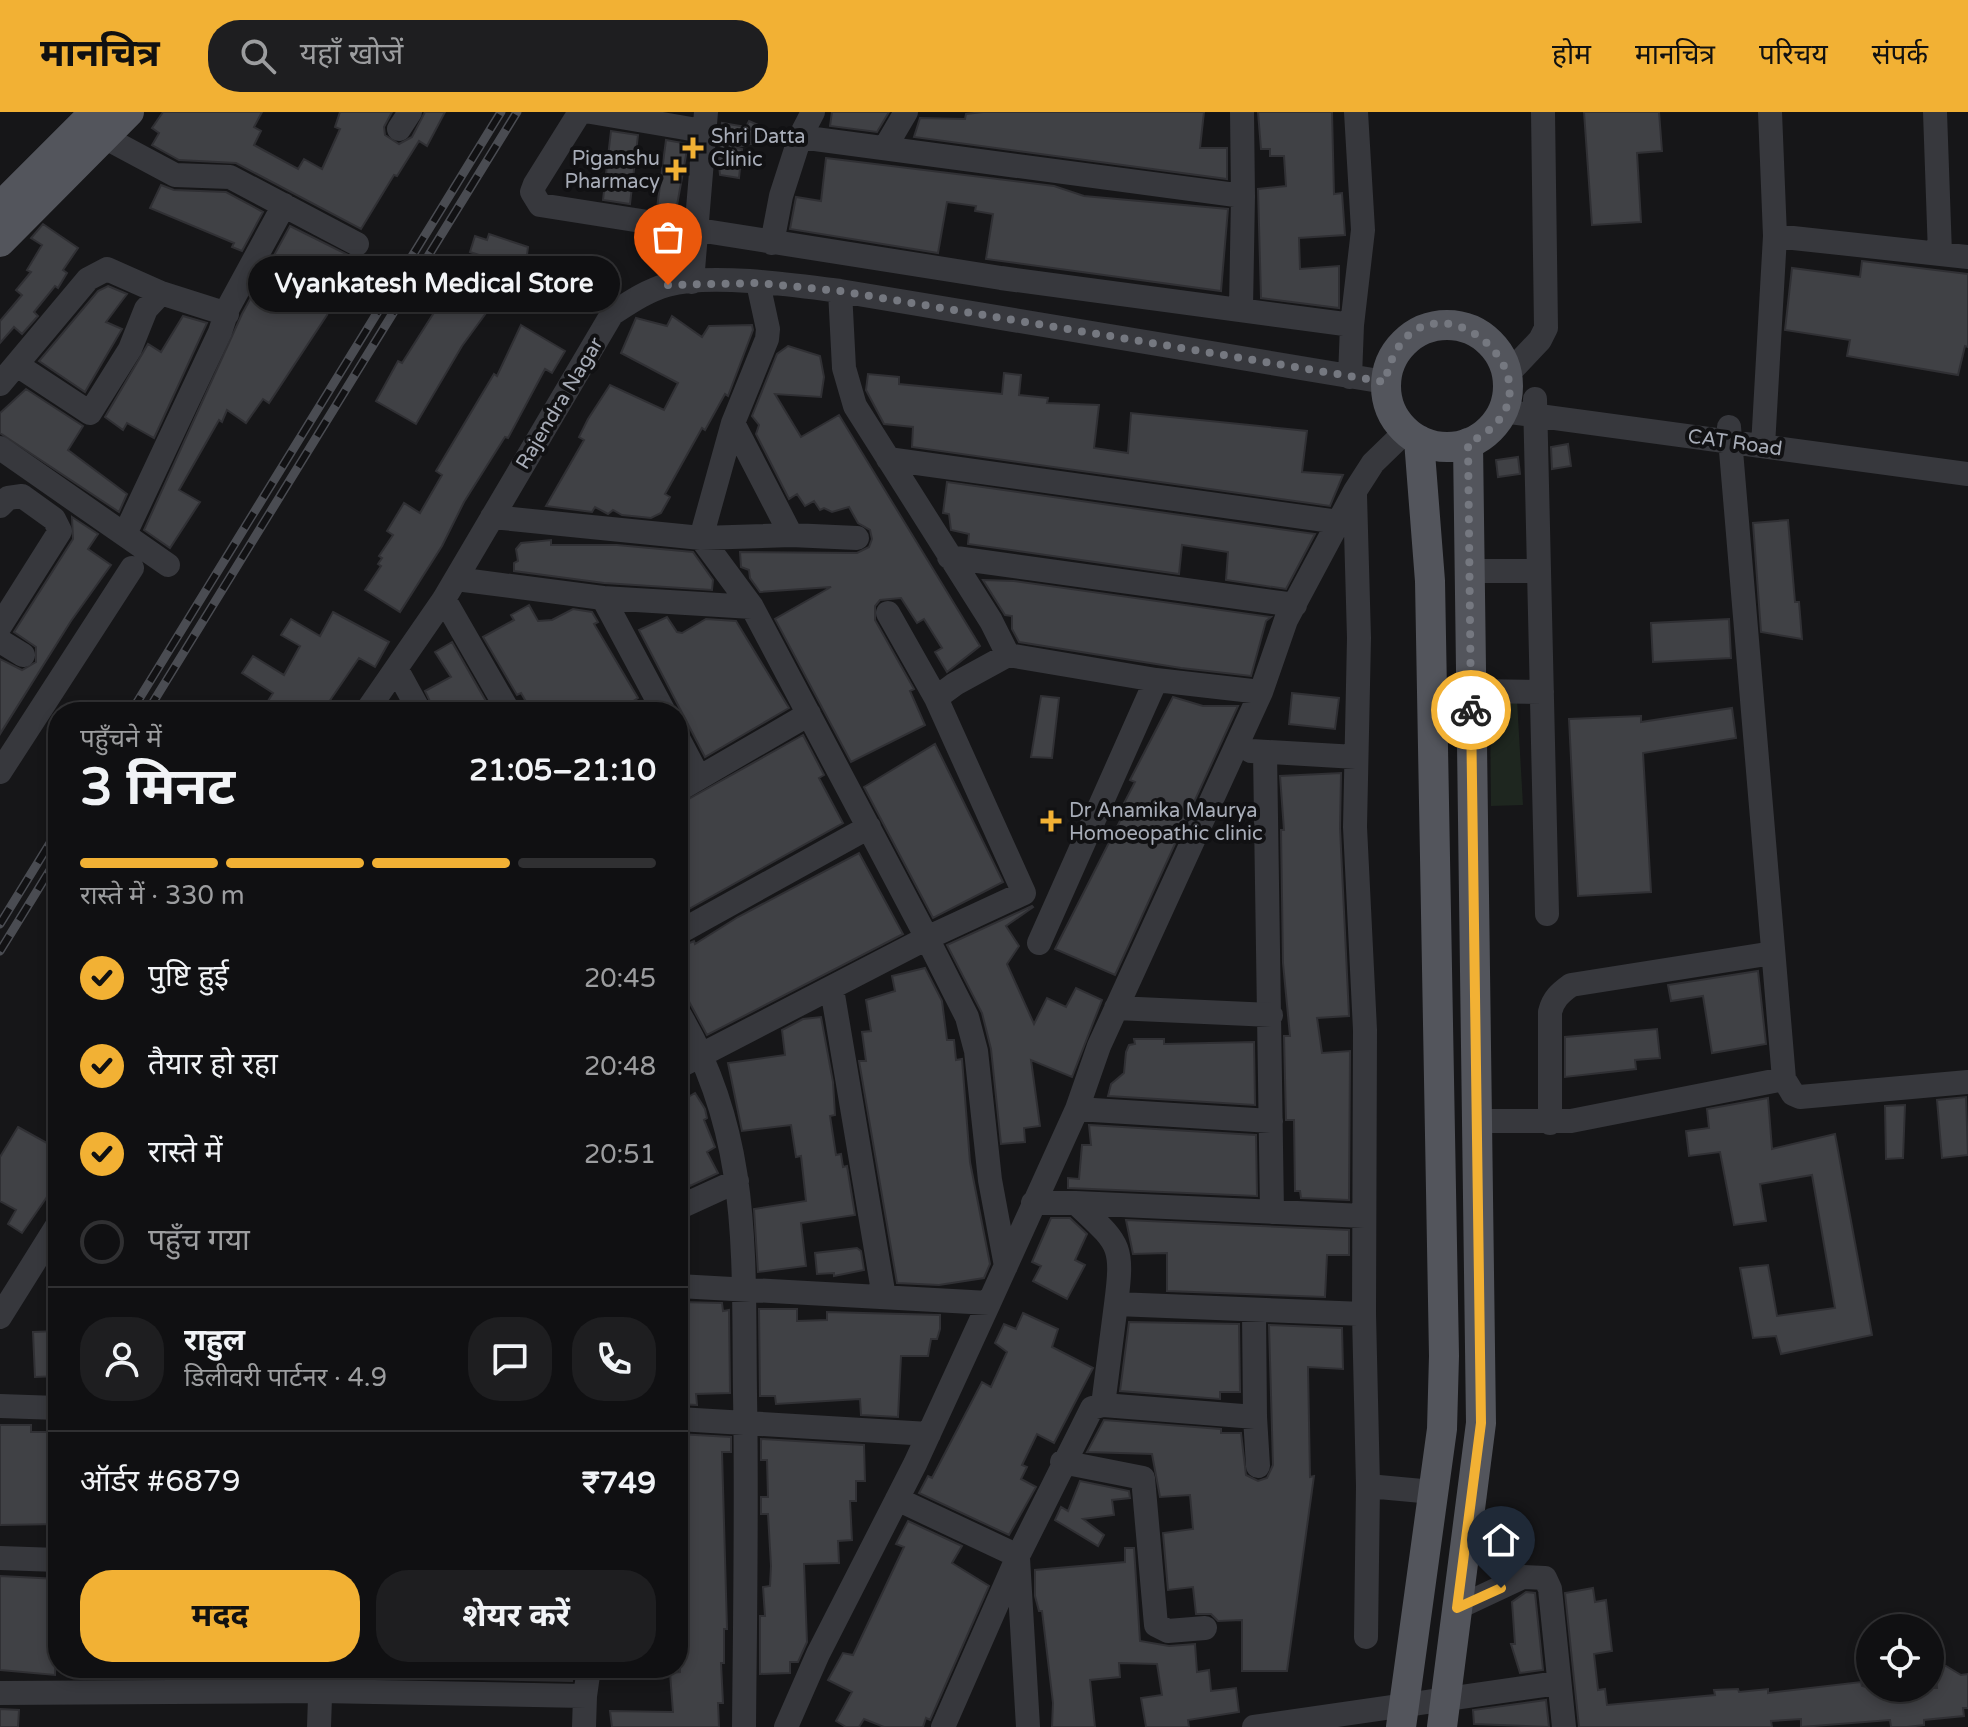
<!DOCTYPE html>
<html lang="hi">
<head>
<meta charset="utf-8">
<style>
	:root { --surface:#101012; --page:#1e1e20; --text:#f1f3f6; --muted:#9c9d9f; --line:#303032; --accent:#f2b134 }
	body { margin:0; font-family:"Varela Round","Noto Sans Devanagari",sans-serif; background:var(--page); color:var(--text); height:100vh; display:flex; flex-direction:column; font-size:30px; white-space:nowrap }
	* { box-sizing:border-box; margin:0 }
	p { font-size:26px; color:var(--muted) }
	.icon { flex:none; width:44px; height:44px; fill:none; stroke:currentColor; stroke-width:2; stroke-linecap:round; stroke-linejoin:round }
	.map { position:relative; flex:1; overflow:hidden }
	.side { position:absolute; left:48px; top:590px; width:640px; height:976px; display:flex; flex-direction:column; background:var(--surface); border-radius:32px; box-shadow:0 4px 12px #0003,0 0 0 2px var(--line) }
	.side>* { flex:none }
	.tools { position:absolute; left:1856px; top:1502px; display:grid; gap:16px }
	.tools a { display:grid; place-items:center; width:88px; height:88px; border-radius:50%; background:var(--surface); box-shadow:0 4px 12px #0003,0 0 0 2px var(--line); font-size:40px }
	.pin { position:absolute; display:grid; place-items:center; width:68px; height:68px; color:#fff; margin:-82px -34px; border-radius:50% 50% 50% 0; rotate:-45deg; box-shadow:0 0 8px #0007 }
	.pin .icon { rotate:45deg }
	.courier { position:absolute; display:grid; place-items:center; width:80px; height:80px; margin:-40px; border:6px solid #f2b134; border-radius:50%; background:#fff; color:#222; box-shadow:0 2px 10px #0007 }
	.bubble { position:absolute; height:56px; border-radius:28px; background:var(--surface); box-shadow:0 4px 12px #0003,0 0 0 2px var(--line); font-size:26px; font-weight:700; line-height:56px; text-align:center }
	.overview em { font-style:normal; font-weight:700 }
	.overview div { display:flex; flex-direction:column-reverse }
	.overview { display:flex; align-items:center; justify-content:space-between; height:136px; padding:0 32px }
	h1 { font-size:52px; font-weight:700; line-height:60px }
	.bar { display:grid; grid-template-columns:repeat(4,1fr); gap:12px 8px; align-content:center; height:96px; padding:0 32px }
	.bar i { height:10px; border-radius:6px; background:var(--line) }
	.bar .on { background:var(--accent) }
	.bar p { grid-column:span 4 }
	.line { display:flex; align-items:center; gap:20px; padding:0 32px; border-top:2px solid var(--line) }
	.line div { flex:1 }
	.round { display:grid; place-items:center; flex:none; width:84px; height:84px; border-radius:32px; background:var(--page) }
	ol { padding:0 32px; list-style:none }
	li { display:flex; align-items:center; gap:24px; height:88px }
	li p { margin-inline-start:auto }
	li .icon { padding:8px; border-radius:50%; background:var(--accent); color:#111; stroke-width:4 }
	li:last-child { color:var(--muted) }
	li i { width:44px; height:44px; border:4px solid var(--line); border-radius:50% }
	.primary-button { display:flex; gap:16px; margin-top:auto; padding:16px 32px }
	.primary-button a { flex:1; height:92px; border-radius:32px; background:var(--accent); color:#111; font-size:32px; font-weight:700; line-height:92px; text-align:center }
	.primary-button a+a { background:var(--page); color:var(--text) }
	header { display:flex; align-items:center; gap:48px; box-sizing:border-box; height:112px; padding:0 40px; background:var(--accent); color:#111 }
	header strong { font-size:38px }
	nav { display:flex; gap:44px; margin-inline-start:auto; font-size:28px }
	.search { width:560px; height:72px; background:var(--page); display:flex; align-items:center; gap:20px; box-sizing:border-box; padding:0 28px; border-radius:32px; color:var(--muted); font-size:30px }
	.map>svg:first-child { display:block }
</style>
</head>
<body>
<header>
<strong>मानचित्र</strong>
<div class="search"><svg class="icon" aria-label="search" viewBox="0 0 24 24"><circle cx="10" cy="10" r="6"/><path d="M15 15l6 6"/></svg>यहाँ खोजें</div>
<nav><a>होम</a><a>मानचित्र</a><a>परिचय</a><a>संपर्क</a></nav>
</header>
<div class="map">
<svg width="1968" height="1615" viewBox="0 0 1968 1615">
	<rect width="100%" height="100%" fill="#161618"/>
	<path fill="#1e261f" d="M1517 588 1523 693 1491 694 1490 590Z"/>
	<path fill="#404145" stroke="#303034" stroke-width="2" d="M163 0H262L254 15 261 19 254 33 298 57 304 47 322 57 340 17 335 15 340 0H392L384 15 385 23 399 32 412 25 425 0H445L427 34 419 29 397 64 394 63 361 117 236 51 179 48 152 33 159 21 152 16Z
		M832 0H889L877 20 830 14Z
		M983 0H1204L1200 36H1227V67L914 25 920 6 965 7 966 2Z
		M1258 0H1332L1334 82 1342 81 1345 123 1299 126 1300 157 1339 154V196L1261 186 1258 77 1286 74 1284 44H1270V37H1261Z
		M1584 0H1659L1662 39 1637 41 1641 110 1592 113Z
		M749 9 783 24 734 36 742 37 739 66 720 63 718 41 722 11 746 15Z
		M611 19 638 23 630 92 603 88Z
		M666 28 688 32 676 99 657 96Z
		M826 46 1054 74 1084 84 1228 97 1221 179 986 147 993 102 975 99 976 94 947 90 938 141 790 117 796 85 821 89Z
		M161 73 174 78 226 80 263 100 242 139 232 135 234 131 150 96Z
		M43 112 78 136 63 158 67 161 58 176 55 174 34 200 38 204 22 222 14 215 0 231V209L22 183 16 178 31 160 27 158 42 133 31 126Z
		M290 114 354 146 346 169 341 167 327 203 269 291 263 287 246 311 227 298 222 310 219 308 179 378 200 390 170 436 144 418 242 202Z
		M489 122 528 135 525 158 470 140 475 124 487 128Z
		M1862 149 1968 162V235L1965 234 1958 263 1847 244 1850 228 1785 218 1792 156 1860 165Z
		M108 174 127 182 106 210 122 217 85 280 39 249 98 179Z
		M449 177 486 201 462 234 416 312 376 289 398 249 402 251Z
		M183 204 207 211 154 326 127 311 123 318 105 305 148 232 161 240Z
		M672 204 702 225 709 214 752 213 753 218 728 284 725 282 705 318 702 316 665 382 670 385 661 401 651 406 622 403 613 398 608 402 595 395 592 400 546 394 584 328 579 325 588 307 610 273 664 298 678 271 621 241 636 206 667 214Z
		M521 213 565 239 552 261 545 257 508 326 505 325 464 390 442 434 400 500 365 478 381 454 378 452 382 446 379 444 393 423 387 419 404 391 420 401 442 363 436 359 494 262 497 264Z
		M788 234 820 244 824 265 821 285 775 282 801 325 839 303 980 534 947 560 935 540 942 536 924 507 917 511 901 486 880 488 875 494V508L914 577 910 579 925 613 851 650 775 507 831 475 760 480 750 466 749 458 741 455 740 440 857 441 869 435 872 427 870 418 858 411 849 395 832 400 824 396 820 398 814 389 805 394 797 382 789 387 756 322 759 313 752 304 777 242Z
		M1004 261 1021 263 1019 283 1048 286 1047 291 1099 293 1094 336 1128 341 1131 301 1288 317 1307 319 1302 360 1343 363 1330 394 912 335 913 315 884 312 866 278 868 262 899 265V272L1002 282Z
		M26 277 83 314 68 338 127 382 119 400 0 321V301Z
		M1568 332 1571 354 1552 357 1551 335Z
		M1518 345 1520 362 1498 365 1496 348Z
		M947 370 1315 422 1286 477 1226 468 1228 440 1182 433 1179 462 968 432 969 422 951 418 949 402 943 401Z
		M72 405 98 422 88 437 111 453 71 509 0 622V547L22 558 36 550V535L14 520 73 427Z
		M1788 408 1795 490H1799L1802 527 1761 520 1753 411Z
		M551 428V433H617L693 440 713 468 712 478 604 471 514 459V451L518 449 516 437 521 431Z
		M983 468 1014 469 1271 505 1266 509 1251 564 1181 556 1019 530 1012 517V504L1005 503Z
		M529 493 538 509 552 508 573 497 592 500 598 510 594 512 638 586 630 591 635 600H532L521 581 517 583 483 525 514 508 511 503Z
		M333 500 389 530 375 555 359 546 322 600H261L273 581 242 561 253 544 284 563 300 534 281 523 291 507 320 524Z
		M667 505 677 520 682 521 706 507 736 509 789 596 705 645 639 518Z
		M1729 507 1731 546 1653 550 1651 511Z
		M452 530 491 598 488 600H435L425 579 451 565 435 540Z
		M1292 581 1339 586 1335 617 1289 612Z
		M1041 584 1059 586 1052 646 1031 645Z
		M1173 585 1203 594H1238L1115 863 1055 837 1124 701 1120 699 1135 670 1130 668Z
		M1732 596 1736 626 1643 641 1651 780 1578 784 1569 607 1641 604V610Z
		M803 623 824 663 819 666 843 711 678 803V693Z
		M935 632 1003 770 933 806 864 675Z
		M1341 661 1340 716 1349 904 1317 906 1322 941 1350 939 1349 1088 1301 1086 1300 1079H1295L1294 1008H1286L1284 924H1290L1283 851 1281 718H1284L1280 664Z
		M859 741 903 822 707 923 678 869V836L694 829 695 832 738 805Z
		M1032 794 1033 795 1006 814 1019 834 1007 852 1034 912 1047 886 1066 895 1076 876 1102 888 1072 965 1031 948 1040 1014 1024 1016 1025 1030 1001 1032 991 937 982 901 947 833Z
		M925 856 942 889 947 928H954L956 948 962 947 970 1050 990 1152 984 1166 939 1173 897 1171 859 949H866L862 920 871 919 866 888 895 879 892 864Z
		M1758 859 1766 932 1712 941 1703 884 1671 889 1668 873Z
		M821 905 833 970 835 1003 830 1004 836 1043 841 1042 843 1055 847 1054 855 1103 801 1111 806 1154 758 1160 754 1097 806 1089 801 1044 796 1045 791 1013 742 1019 728 951 785 943 782 918 803 907Z
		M1657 917 1660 946 1635 948 1636 957 1565 965V925Z
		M1134 927H1164V932L1254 930 1255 993 1108 984 1111 972 1124 961 1126 940 1129 933 1135 932Z
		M695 981 705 997 707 1006 704 1008 715 1035 707 1040 718 1061 690 1074 678 1052V991Z
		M1966 985 1968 1043 1942 1046 1937 988Z
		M1768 986 1772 1037 1835 1022 1872 1223 1781 1242 1776 1224 1753 1226 1740 1156 1768 1153 1777 1204 1835 1196 1812 1063 1760 1072 1766 1109 1734 1113 1720 1040 1689 1044 1686 1019 1709 1016 1707 997Z
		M1905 993 1903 1046 1886 1047 1885 994Z
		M1089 1013 1256 1023 1257 1084 1068 1076V1066L1079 1067 1082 1033H1091Z
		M18 1015 58 1037V1069L22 1121 8 1112 16 1098 0 1089V1045Z
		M1051 1106H1070L1087 1122 1075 1148 1085 1153 1067 1187 1033 1169 1041 1154 1032 1150Z
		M1126 1108 1349 1118V1143H1327L1325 1185 1167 1179V1141L1133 1142Z
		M857 1136 861 1139 864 1158 834 1164V1161L817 1162 815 1141Z
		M678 1190 722 1191 723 1199 729 1198 730 1281 696 1282 697 1293 678 1292Z
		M759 1197H797V1209L827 1208V1200L940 1203V1217L937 1227H931L928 1244H901L898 1305 861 1303 860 1287 776 1292 775 1284H760Z
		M1023 1201 1058 1217 1052 1235 1093 1256 1054 1331 1037 1322 1022 1353 1027 1355 1021 1367 1036 1375 1009 1423 919 1381 928 1364 932 1366 982 1270 991 1275 1007 1240 995 1231 1004 1212 1016 1217Z
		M1129 1210 1239 1212 1240 1280H1220V1287L1120 1279Z
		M1269 1213 1342 1216 1343 1257 1308 1255 1310 1365 1314 1364 1287 1559H1242V1508L1218 1509 1211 1502H1196L1193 1475 1168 1478 1163 1421 1193 1417 1190 1383 1160 1385 1152 1342 1087 1340 1104 1308 1221 1317V1321H1241L1246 1363 1258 1369 1267 1366 1273 1353Z
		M58 1219V1264L35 1265 33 1220Z
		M0 1313H31V1320H58V1412L0 1413Z
		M678 1322 731 1325V1340H722L727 1517H724V1551H721L723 1591H718L719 1615H612L610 1599 673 1600 670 1561 680 1560 678 1478 684 1477V1346L678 1347Z
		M761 1327 864 1333 865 1369H856V1389H850L852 1428 838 1429 839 1451 804 1452 807 1530 798 1550H790V1561L760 1562V1504H765L763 1475 770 1474 771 1454 768 1402H761V1385H768L767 1348H761Z
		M1080 1369 1129 1379 1130 1386 1112 1388 1114 1403 1083 1407 1104 1423 1098 1434 1055 1408 1061 1395 1068 1399Z
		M908 1409 962 1434 952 1451 989 1474 930 1608 926 1606 923 1615H884L864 1607 859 1615H846L836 1609 852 1580 828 1568 843 1541 853 1543 904 1435 896 1432Z
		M1125 1436H1134L1140 1529 1169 1534 1195 1532 1197 1560 1209 1558 1211 1579 1236 1576 1239 1600 1188 1608 1189 1615H1146L1141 1586 1162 1583 1157 1552 1119 1551 1120 1565 1090 1568 1095 1615H1052L1053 1591 1042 1499H1039L1035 1484V1458L1125 1450Z
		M0 1464 58 1467 55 1563 0 1558Z
		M1593 1476 1595 1490 1606 1488 1612 1539 1594 1542 1598 1578 1605 1577 1607 1593 1715 1583 1714 1578 1738 1577 1739 1580 1768 1577V1581L1861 1570 1862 1574 1870 1576H1937L1935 1554H1946L1961 1563 1968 1562V1596H1963L1964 1604 1924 1608V1613L1907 1615H1891L1890 1608 1801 1615V1607L1771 1609 1772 1615H1579L1565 1481Z
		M1526 1480 1535 1481 1543 1558 1520 1561 1511 1532H1515L1512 1490Z
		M417 1556H438V1566H417Z
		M473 1556H574L572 1569 474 1567Z
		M1546 1588 1549 1615 1474 1612 1473 1598Z
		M0 1597 19 1598 18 1615H0Z"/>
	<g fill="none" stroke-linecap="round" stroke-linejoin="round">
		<path stroke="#37383d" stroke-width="24" d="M580 0 535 72 532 80 540 93 1001 166 1352 213
			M591 0 703 19
			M813 0 800 25 1243 84 1242 0
			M1935 0 1940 142
			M399 17 410 0
			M104 25 175 63 230 65 357 132
			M886 34 906 0
			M1775 124 1968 145
			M772 131 781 84 800 25
			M692 170 706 0
			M758 171 768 217 767 227 733 311 701 426 752 495 927 826 1024 781 936 586 955 572 1008 543 991 509 855 294 844 256 840 179
			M1241 196 1243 84
			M17 253 90 301 130 237 146 197 161 181
			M1507 263 1540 228 1546 216 1543 0
			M1350 265 1352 213 1363 118 1356 0
			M0 272 88 167 107 157 161 181 227 202
			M1535 287 1547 802
			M1502 299 1968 362
			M1729 315 1784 967 1793 982 1800 985 1968 970
			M1763 334 1775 124 1770 0
			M0 336 168 453
			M888 347 1339 410
			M1355 383 1359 526 1355 715 1365 918 1364 1202 1368 1374 1433 1380
			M0 394 8 386 22 384 54 407 60 419 0 514
			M492 405 701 426 791 423 733 311
			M125 422 220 220 228 196 284 93
			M791 423 857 426
			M949 445 1295 493
			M1470 459H1539
			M456 467 603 486 664 600
			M603 486 752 495
			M444 487 509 600
			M888 501 936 586
			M0 529 23 543
			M1008 543 1156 568 1261 580
			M397 558 420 600
			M1471 579 1542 580
			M366 600 444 487 612 202C629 191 646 179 667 173 709 161 795 173 840 179L1385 270
			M678 626 699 666
			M1251 639 1356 645
			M1265 640 1272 1100
			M0 660 132 456
			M678 678 809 602
			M678 821 869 715
			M1039 831 1156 568
			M832 877 884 1185
			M1116 896 1271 903
			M678 900C752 1023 743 1143 745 1282 747 1393 745 1504 744 1615
			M678 955 927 826 967 905 976 939 990 1068 1006 1154
			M1077 997 1271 1009
			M1477 1009H1571L1784 967
			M1550 1011V900C1553 887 1560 881 1571 873L1773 841
			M1033 1091H1076C1119 1132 1124 1131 1116 1192L1364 1202
			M1076 1091 1364 1104
			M678 1096 737 1069
			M678 1174 989 1191
			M0 1205 58 1112
			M1103 1293 1116 1192
			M0 1294 58 1296
			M1255 1305 1258 1354
			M678 1307 929 1322
			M1062 1350 1143 1366 1156 1513 1168 1519 1205 1516
			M897 1387 1018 1444 1092 1296 1103 1293 1255 1305 1254 1200
			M0 1446 58 1448
			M1018 1446 1028 1615
			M1457 1496 1523 1465 1545 1466 1550 1477 1564 1615
			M1366 1525 1368 1374
			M0 1581 320 1579 585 1584 589 1556
			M319 1615 321 1556
			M584 1615 585 1584
			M786 1615 818 1542 915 1352 989 1191 1077 997 1099 934 1261 580 1286 508 1355 379 1373 351 1406 319
			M943 1615 1018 1444
			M1254 1615 1558 1571"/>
		<path stroke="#53555c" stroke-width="30" d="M0 95 95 0
			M0 130 129 0
			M1386 274a61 61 0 1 1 122 0a61 61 0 1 1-122 0Z
			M1401 1615 1442 1317 1444 1244 1430 469 1419 328
			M1442 1615 1481 1311 1468 331"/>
		<defs>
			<path id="rail" d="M131 600 501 0
				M147 600 517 0
				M0 812 58 718
				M0 839 58 745"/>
		</defs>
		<use href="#rail" stroke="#4a4c52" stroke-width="9"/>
		<use href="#rail" stroke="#111113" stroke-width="6" stroke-dasharray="18" stroke-linecap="butt"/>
	</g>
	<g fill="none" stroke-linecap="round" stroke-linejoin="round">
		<path stroke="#757880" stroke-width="8" stroke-dasharray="0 14.4" d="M668 173 758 171 840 179 1385 270C1414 131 1588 275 1468 331L1471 598"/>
		<path stroke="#f2b134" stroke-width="10" d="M1471 598 1481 1311 1457 1496 1501 1476"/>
	</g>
	<g fill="#f2b134" stroke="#111113" stroke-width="3">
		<path d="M689 24h8v8h8v8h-8v8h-8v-8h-8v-8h8z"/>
		<path d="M672 46h8v8h8v8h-8v8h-8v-8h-8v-8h8z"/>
		<path d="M1047 697h8v8h8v8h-8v8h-8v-8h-8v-8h8z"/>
	</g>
	<g text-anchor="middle" stroke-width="8" stroke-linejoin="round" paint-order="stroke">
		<g font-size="20" fill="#a8adb8" stroke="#111113" text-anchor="start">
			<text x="711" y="31">Shri Datta<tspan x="711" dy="23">Clinic</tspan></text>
			<text x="660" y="53" text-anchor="end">Piganshu<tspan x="660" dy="23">Pharmacy</tspan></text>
			<text x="1069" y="705">Dr Anamika Maurya<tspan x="1069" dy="23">Homoeopathic clinic</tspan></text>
		</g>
		<g font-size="20" fill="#a8adb8" stroke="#111113">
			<text transform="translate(559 291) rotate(-59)" y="7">Rajendra Nagar</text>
			<text transform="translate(1735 330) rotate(8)" y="7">CAT Road</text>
		</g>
	</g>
</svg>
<div class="tools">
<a><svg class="icon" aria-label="locate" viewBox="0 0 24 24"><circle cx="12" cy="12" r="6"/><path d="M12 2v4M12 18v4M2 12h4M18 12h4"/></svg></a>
</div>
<div class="pin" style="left:668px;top:173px;background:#ea580c"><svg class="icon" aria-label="bag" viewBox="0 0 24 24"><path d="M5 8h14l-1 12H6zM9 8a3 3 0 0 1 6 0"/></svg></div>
<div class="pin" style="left:1501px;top:1476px;background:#1f2937"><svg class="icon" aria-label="home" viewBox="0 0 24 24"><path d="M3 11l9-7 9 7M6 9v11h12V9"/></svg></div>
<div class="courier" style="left:1471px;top:598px"><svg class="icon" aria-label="bike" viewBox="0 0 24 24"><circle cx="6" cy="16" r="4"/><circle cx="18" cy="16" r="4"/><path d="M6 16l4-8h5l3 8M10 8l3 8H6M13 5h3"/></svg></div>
<div class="bubble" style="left:248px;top:144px;width:372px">Vyankatesh Medical Store</div>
<section class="side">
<div class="overview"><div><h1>3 मिनट</h1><p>पहुँचने में</p></div><em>21:05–21:10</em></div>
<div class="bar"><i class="on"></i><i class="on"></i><i class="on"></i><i></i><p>रास्ते में · 330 m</p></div>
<ol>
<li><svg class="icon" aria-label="check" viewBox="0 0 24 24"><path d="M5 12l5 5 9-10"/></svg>पुष्टि हुई<p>20:45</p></li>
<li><svg class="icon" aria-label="check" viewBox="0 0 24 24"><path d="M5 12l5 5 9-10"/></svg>तैयार हो रहा<p>20:48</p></li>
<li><svg class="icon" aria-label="check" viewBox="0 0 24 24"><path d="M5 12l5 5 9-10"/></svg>रास्ते में<p>20:51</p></li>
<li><i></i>पहुँच गया</li>
</ol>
<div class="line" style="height:144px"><a class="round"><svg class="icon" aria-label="person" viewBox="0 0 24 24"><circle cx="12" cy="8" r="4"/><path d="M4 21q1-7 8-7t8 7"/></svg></a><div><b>राहुल</b><p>डिलीवरी पार्टनर · 4.9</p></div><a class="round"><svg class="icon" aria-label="chat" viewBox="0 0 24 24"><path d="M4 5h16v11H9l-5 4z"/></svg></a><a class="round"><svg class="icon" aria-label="phone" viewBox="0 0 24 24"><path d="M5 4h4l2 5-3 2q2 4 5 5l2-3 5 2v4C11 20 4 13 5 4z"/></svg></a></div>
<div class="line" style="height:104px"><div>ऑर्डर #6879</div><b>₹749</b></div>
<div class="primary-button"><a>मदद</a><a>शेयर करें</a></div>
</section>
</div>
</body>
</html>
